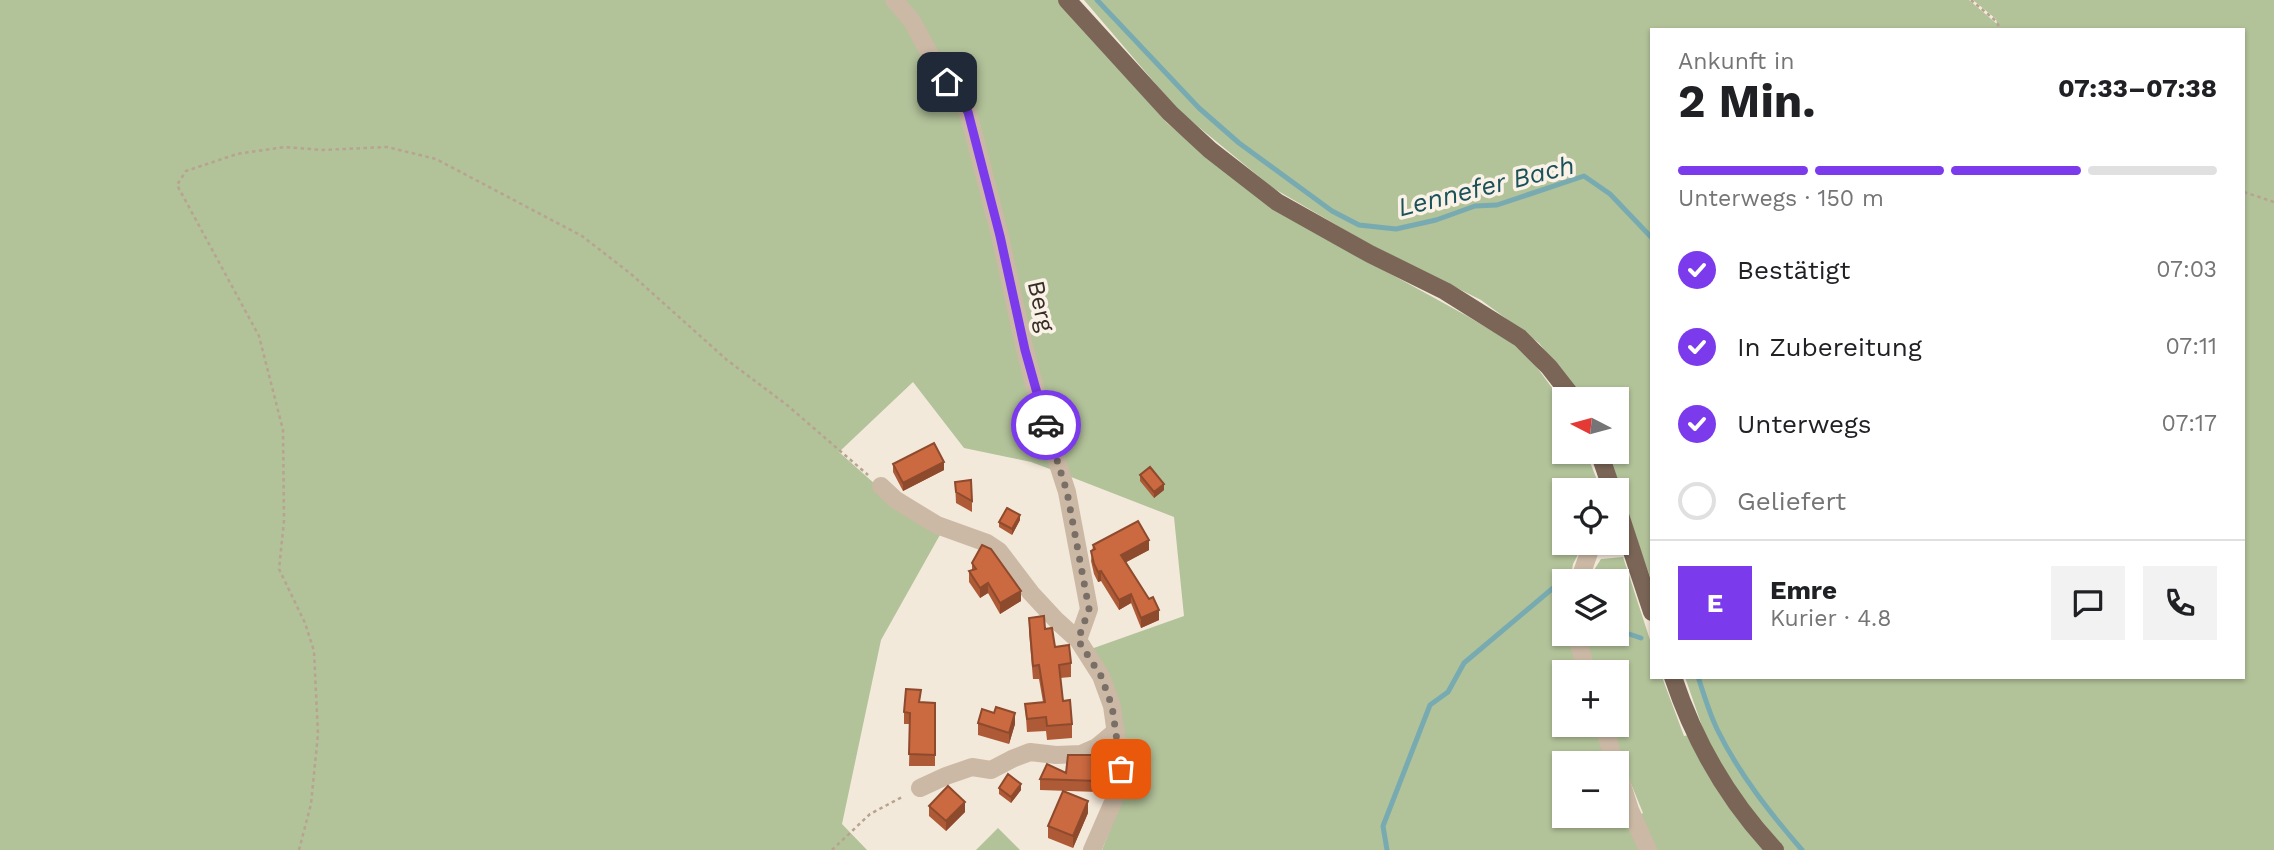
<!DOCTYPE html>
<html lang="de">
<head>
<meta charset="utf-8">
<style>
	:root { --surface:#fff; --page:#f2f2f2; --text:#202124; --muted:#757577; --line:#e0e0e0; --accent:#7c3aed }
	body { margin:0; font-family:"Work Sans",sans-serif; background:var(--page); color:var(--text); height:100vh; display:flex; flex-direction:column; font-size:26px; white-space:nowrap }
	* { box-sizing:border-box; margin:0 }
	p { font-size:23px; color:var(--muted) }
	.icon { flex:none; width:38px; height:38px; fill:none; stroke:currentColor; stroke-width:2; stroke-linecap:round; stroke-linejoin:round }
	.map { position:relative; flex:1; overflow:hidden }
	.side { position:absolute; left:1650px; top:28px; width:595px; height:651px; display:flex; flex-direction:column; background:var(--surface); border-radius:0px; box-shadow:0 2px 5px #0004 }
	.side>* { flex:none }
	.needle { width:46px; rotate:276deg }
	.tools { position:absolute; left:1552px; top:387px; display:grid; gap:14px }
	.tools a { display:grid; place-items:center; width:77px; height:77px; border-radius:0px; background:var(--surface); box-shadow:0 2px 5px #0004; font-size:35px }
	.pin { position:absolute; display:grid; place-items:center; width:60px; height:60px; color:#fff; margin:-30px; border-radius:14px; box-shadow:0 4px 10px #0006 }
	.courier { position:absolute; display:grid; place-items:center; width:70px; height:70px; margin:-35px; border:5px solid #7c3aed; border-radius:50%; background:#fff; color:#222; box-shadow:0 2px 9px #0007 }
	.head em { font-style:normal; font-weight:700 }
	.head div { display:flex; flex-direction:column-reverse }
	.head { display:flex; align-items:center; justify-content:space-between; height:119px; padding:0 28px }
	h1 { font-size:46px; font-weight:700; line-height:52px }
	.bar { display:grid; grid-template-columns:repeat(4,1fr); gap:10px 7px; align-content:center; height:84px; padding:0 28px }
	.bar i { height:9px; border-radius:5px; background:var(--line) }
	.bar .current { background:var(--accent) }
	.bar p { grid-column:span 4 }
	.line { display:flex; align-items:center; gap:18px; padding:0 28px; border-top:2px solid var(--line) }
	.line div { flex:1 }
	.round { display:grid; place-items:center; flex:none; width:74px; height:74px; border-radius:0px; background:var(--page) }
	ol { padding:0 28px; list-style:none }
	li { display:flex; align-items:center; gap:21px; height:77px }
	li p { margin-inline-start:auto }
	li .icon { padding:7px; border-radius:50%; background:var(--accent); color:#fff; stroke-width:4 }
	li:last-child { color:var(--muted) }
	li i { width:38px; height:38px; border:4px solid var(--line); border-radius:50% }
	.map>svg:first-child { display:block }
</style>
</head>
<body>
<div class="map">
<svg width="2274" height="850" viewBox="0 0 2274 850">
	<rect width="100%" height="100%" fill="#f3e9da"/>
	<path fill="#b2c299" d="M0 0H888L960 106 1058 472 1031 462 964 448 913 382 839 452 894 501 941 533 881 640 842 824 867 850H0Z
		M894 0H1058L1167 123 1271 208 1467 316 1524 350 1564 404V452H1586L1601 490H1564V542L1584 543 1573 564 1570 581H1564V634H1569L1579 672H1564V724L1595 725 1607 763H1564V816H1617V794L1627 822 1643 813 1607 725 1617 724V672H1588L1579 634H1617V581H1587L1601 559 1623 557 1652 646V677H1662L1684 736 1704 732 1685 677H2244V30H1652V582L1605 452H1617V399H1583L1539 343 1481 300 1369 244 1273 188 1178 110 1084 0H1969L1997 24 1996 19 1973 0H2274V850H1102L1116 815 1124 783 1091 649 1184 616 1174 517 1066 475 1044 410 984 146Z
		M998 828 1020 850H976Z"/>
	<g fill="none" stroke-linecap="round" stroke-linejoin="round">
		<path stroke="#78abb1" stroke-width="5" d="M1097 0 1199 108 1239 143 1332 211 1359 225 1396 229 1436 220 1475 206 1497 205 1584 176 1610 194 1652 238
			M1592 577 1594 581
			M1617 619 1626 633 1641 638
			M1698 677C1704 694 1709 713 1717 729 1739 774 1770 813 1802 850
			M1387 850 1383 826 1430 705 1448 692 1464 663 1559 583"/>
		<path stroke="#b7a390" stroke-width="2.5" stroke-dasharray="3.5 3.5" stroke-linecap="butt" d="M1971 0 1996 21 2001 30
			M2244 192 2274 202
			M299 850 311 804 318 734 314 651 305 623 279 569 284 521 283 430 259 336 177 185 186 171 237 154 285 147 322 150 387 147 436 159 582 236 631 274 727 360 787 405 868 475
			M832 850 870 814 904 796"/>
		<path stroke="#cbb9a5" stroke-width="18" d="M894 0 912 21 936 66 968 112 1000 236 1025 350 1043 418 1067 492 1089 609 1078 640
			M881 486 896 500 937 525 987 543 999 551 1031 593 1057 621 1078 640 1101 676 1112 706 1121 769 1113 802 1092 850
			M1579 581 1591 547 1598 542
			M1576 634 1587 672
			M1603 724 1615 763
			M1617 769 1630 810 1648 850
			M920 788 946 776 972 767 991 770 1012 759 1030 752 1056 755 1081 754 1097 747 1116 731"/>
		<path stroke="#7a6557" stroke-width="18" d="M1067 0 1170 113 1210 150 1277 202 1370 254 1445 291 1520 338 1549 367 1574 399
			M1599 452 1612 490
			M1617 506 1652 612
			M1673 677C1695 743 1728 800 1775 850"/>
	</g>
	<path fill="#af5a37" d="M893 464 944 470 903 491 893 472Z
		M1140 475 1164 490 1154 498 1140 481Z
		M955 482 972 501V512L956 503Z
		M1020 520 1012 535 999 527V522Z
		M1093 545 1149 550 1126 562 1159 620 1141 628 1131 603 1119 610 1101 581 1098 582 1094 574 1091 561Z
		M972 563 1021 601 1000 614 988 593 980 598 969 582V571L972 570Z
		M1029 618 1045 629 1055 647 1071 663V677L1060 678 1063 701 1072 724V738L1047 740 1046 731 1027 732 1025 704 1043 702 1039 679H1033L1029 632Z
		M921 702 935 703V766H909L910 724H904V712Z
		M994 713 1015 724 1009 744 978 735V723Z
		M1105 766 1103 780H1099L1098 792 1040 790V779Z
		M999 788 1021 790 1011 803 999 794Z
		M929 806 965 812 946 831 929 816Z
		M1088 813 1073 848 1048 838V826Z"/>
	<path fill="#8e4a2d" d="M944 462V470L903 491V483Z
		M1164 484V490L1154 498V492Z
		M1020 515V520L1012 535V529Z
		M1149 540V550L1121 565V555Z
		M1101 571V581L1098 582V572Z
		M988 583V593L980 598V588Z
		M1021 591V601L1000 614V603Z
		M1131 594V603L1119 610V600Z
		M1159 610V620L1141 628V618Z
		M1015 713V724L1009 744V733Z
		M1105 755V766L1103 780V770Z
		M1021 784V790L1011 803V797Z
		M1088 801V813L1073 848V836Z
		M965 802V812L946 831V821Z"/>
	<path fill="#cb6940" stroke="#8e4a2d" stroke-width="2" d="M934 443 944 462 903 483 893 464Z
		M1150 467 1164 484 1154 492 1140 475Z
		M971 480 972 501 956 492 955 482Z
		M1007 508 1020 515 1012 529 999 522Z
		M1138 521 1149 540 1121 555 1149 599 1153 597 1159 610 1141 618 1131 594 1119 600 1101 571 1098 572 1094 564 1091 551 1095 549 1093 545Z
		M982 545 991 549 1021 591 1000 603 988 583 980 588 969 571 976 569 972 563Z
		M1044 616 1045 629 1052 628 1055 647 1069 645 1071 663 1059 665 1063 701 1070 700 1072 724 1047 726 1046 717 1027 719 1025 704 1045 702 1039 665 1033 666 1029 618Z
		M906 689 921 690 919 702 935 703V755L909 754 910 713 904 712Z
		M996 707 1015 713 1009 733 978 723 982 709 994 713Z
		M1068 755H1105L1103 770H1099L1098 781 1040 779 1047 764 1066 773Z
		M1008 774 1021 784 1011 797 999 788Z
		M948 786 965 802 946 821 929 806Z
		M1063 791 1088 801 1073 836 1048 826Z"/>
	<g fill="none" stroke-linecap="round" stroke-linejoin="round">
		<path stroke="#796f66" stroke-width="7" stroke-dasharray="0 12.6" d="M1046 425 1067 492 1089 609 1078 640 1101 676 1112 706 1121 769"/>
		<path stroke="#7c3aed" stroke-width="9" d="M947 82 968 112 1000 236 1025 350 1046 425"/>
	</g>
	<g text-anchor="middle" stroke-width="7" stroke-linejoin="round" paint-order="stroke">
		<g font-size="24" fill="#372d27" stroke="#faf2e7">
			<text transform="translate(1041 306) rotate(77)" y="8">Berg</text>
		</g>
		<g font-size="26" font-style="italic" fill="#1b525a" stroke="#faf2e7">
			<text transform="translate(1486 186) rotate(-14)" y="9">Lennefer Bach</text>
		</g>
	</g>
</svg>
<div class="tools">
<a><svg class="needle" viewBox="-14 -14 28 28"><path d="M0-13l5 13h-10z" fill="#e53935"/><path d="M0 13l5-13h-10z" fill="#757577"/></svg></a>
<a><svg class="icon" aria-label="locate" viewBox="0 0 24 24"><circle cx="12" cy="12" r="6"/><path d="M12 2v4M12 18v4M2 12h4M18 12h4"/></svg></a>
<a><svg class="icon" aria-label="layers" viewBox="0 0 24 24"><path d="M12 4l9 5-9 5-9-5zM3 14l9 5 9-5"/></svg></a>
<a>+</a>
<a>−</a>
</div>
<div class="pin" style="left:1121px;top:769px;background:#ea580c"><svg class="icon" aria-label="bag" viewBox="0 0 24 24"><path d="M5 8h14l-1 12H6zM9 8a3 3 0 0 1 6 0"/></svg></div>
<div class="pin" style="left:947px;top:82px;background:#1f2937"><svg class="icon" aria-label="home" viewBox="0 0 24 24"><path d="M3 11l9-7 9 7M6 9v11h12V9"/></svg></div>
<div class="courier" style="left:1046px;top:425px"><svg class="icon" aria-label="car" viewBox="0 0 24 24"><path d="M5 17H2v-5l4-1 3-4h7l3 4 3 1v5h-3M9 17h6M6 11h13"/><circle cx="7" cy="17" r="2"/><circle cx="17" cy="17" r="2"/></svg></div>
<section class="side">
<div class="head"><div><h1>2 Min.</h1><p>Ankunft in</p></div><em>07:33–07:38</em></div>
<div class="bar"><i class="current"></i><i class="current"></i><i class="current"></i><i></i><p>Unterwegs · 150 m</p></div>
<ol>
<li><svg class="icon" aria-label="check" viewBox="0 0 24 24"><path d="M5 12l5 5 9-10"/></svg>Bestätigt<p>07:03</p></li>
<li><svg class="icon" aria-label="check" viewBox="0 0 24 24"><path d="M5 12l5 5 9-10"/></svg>In Zubereitung<p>07:11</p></li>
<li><svg class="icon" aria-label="check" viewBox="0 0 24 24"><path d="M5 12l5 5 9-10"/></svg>Unterwegs<p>07:17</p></li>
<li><i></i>Geliefert</li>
</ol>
<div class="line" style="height:126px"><b class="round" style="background:var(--accent);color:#fff">E</b><div><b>Emre</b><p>Kurier · 4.8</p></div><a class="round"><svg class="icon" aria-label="chat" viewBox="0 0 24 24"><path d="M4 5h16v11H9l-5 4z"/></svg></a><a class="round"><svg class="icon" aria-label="phone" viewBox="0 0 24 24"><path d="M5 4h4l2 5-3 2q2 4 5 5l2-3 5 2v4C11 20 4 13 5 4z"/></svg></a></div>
</section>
</div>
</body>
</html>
